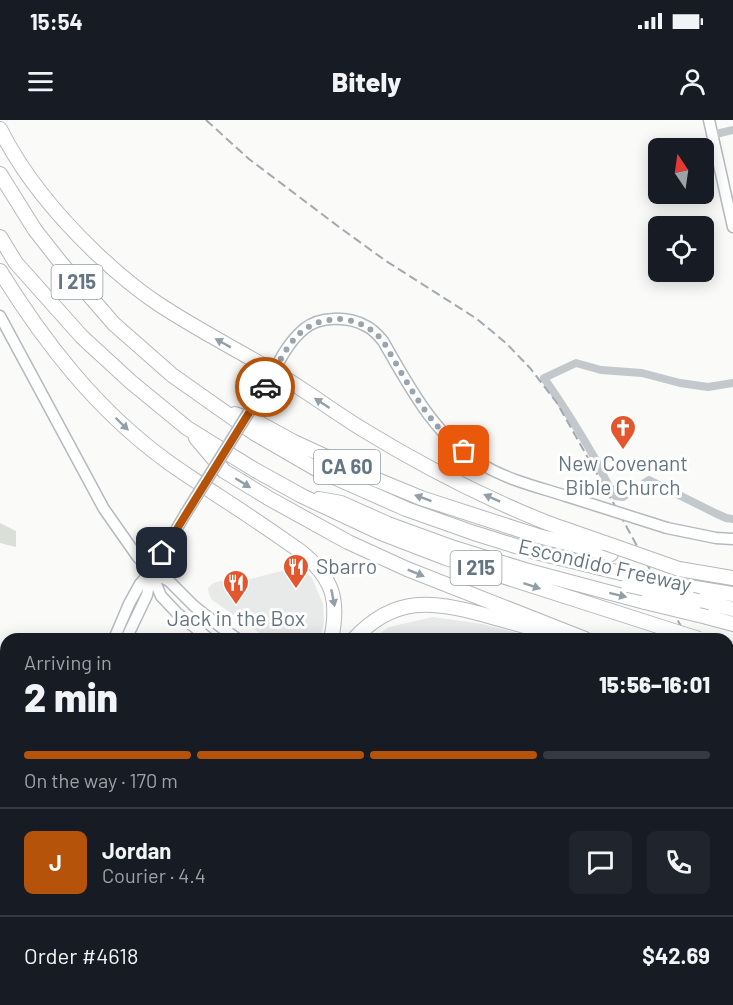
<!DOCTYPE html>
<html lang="en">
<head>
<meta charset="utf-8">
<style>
	:root { --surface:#171b24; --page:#20242c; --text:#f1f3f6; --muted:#9ea1a6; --line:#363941; --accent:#b45309 }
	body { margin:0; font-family:Barlow,sans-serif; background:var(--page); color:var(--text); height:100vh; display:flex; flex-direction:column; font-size:22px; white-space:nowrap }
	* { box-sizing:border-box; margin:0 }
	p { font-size:20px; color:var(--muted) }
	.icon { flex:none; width:33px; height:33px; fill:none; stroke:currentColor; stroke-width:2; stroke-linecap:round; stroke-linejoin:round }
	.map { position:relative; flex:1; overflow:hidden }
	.drawer { position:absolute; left:0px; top:513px; width:734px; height:372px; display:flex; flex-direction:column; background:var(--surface); border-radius:18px 18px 0 0; box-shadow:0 3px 15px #0003 }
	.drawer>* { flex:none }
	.needle { width:39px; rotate:347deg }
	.controls { position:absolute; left:648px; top:18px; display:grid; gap:12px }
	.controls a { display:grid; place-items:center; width:66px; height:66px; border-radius:9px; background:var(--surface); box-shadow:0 3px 15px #0003; font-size:30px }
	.pin { position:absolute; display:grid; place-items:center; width:51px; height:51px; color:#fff; margin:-26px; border-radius:12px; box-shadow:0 3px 9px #0006 }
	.courier { position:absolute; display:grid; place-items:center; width:60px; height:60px; margin:-30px; border:4px solid #b45309; border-radius:50%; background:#fff; color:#222; box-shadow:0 2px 8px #0007 }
	.headline em { font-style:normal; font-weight:800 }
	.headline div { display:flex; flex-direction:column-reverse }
	.headline { display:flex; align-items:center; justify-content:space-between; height:102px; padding:0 24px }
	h1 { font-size:39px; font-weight:800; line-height:45px }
	.bar { display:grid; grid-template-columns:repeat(4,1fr); gap:9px 6px; align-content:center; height:72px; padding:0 24px }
	.bar i { height:8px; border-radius:4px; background:var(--line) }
	.bar .current { background:var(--accent) }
	.bar p { grid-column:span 4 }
	.line { display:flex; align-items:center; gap:15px; padding:0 24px; border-top:2px solid var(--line) }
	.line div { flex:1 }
	.round { display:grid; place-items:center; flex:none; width:63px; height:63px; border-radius:9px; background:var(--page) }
	.status { display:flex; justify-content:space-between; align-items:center; height:42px; padding:0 30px; background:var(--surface); direction:ltr }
	.status svg { height:16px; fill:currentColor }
	header { display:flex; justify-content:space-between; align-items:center; height:78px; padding:0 24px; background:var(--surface); font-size:27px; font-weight:800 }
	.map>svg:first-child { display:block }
</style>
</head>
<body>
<div class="status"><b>15:54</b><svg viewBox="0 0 49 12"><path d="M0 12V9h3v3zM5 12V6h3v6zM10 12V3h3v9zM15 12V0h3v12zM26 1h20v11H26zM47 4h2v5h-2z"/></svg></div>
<header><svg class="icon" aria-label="menu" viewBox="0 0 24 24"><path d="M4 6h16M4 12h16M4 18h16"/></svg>Bitely<svg class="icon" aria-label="person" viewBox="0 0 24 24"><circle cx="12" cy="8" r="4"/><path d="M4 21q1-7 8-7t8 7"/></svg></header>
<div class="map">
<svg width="733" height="885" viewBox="0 0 733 885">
	<rect width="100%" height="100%" fill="#fafaf8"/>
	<path fill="#e8e9e9" d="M301 446 312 458 323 484 324 502 320 519H268L218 484 211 479 209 474 208 468 212 464 219 461 235 463Z
		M433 497 482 504 539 519H373L389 507Z"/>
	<path fill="#dadfd7" d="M0 403 16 411V427L0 423Z"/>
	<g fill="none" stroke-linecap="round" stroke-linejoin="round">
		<defs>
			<path id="secondary" d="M709 0 733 107
				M0 196 104 389 137 436 151 452 169 461 194 486 222 508 238 519
				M267 263C278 244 287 223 304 209 319 196 348 196 366 206 373 209 378 215 383 221 410 268 435 317 483 345 508 360 538 367 566 376
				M667 408 716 418 733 419
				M151 452 161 476 177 493 209 519
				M114 519 129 484 140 464 151 452 186 393
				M126 519 147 475 151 452
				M0 581 6 583
				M0 594 6 595
				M588 879 591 885
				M603 879 606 885
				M25 885 29 879"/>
			<path id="highway" d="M0 9C24 57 58 97 97 134 116 152 136 169 157 183 199 211 244 233 286 259 312 275 336 293 362 309 419 344 483 377 545 402 564 409 585 416 605 423
				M0 54 35 110 61 143 114 204 172 255 254 313 318 350 406 389 474 413 535 432 621 453
				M0 117 16 143 82 217 131 262 187 308 255 350 302 376 381 413 446 438 655 505
				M0 151C44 222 96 289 164 339 181 352 200 363 217 375 245 393 273 412 300 431 332 457 340 479 331 519
				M235 294 259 303 292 321 370 357 421 378 538 416 611 434
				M196 318 224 351 270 379 348 422 407 449 585 519
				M319 379 341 383 388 404 454 428 525 450 645 482
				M679 449 733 458
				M689 467 733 474
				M698 481 733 489
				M707 497 733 504
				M354 519C395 475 432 481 485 495 506 501 527 507 548 512
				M728 528 733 530
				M728 570 733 572"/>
		</defs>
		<use href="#secondary" stroke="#b3babf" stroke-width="13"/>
		<use href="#highway" stroke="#b4b9bd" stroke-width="16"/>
		<path stroke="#c3c8cc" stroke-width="8" d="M712 15 733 10
			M733 263 708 267 680 263 642 253 601 250 576 243 544 258C563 285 581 314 597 342 603 354 607 365 615 376L623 377 649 360 715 393 726 398 733 399
			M0 656 6 657
			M0 816 6 801
			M0 875 14 885"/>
		<use href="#secondary" stroke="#fff" stroke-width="10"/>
		<use href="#highway" stroke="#fff" stroke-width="14"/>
		<path stroke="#a2aab0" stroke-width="2" stroke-dasharray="9 4.5" stroke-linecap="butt" d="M206 0 249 39 339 107 386 141 477 199 506 223 530 248 557 283 619 393 688 519
			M728 627 733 644"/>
		<defs>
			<path id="secondary-bridge" d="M566 376 667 408
				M186 393 267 263"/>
			<path id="highway-bridge" d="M605 423 679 449
				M621 453 689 467
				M628 465 698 481
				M645 482 707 497
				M655 505 699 519"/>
		</defs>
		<use href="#secondary-bridge" stroke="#b3babf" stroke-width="13" stroke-linecap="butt"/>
		<use href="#highway-bridge" stroke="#b4b9bd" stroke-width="16" stroke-linecap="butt"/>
		<use href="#secondary-bridge" stroke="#fff" stroke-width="10"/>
		<use href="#highway-bridge" stroke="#fff" stroke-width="14"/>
	</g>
	<defs><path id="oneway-solid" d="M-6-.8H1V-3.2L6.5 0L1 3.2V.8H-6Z" transform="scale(1.5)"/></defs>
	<g fill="#939fa8">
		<use href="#oneway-solid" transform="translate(223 223) rotate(-151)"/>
		<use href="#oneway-solid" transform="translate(322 283) rotate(-147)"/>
		<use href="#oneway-solid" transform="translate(122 304) rotate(44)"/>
		<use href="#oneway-solid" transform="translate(243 363) rotate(32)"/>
		<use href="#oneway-solid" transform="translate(423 378) rotate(-160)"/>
		<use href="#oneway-solid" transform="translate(492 378) rotate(-156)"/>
		<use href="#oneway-solid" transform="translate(416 453) rotate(22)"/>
		<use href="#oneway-solid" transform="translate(532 466) rotate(18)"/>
		<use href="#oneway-solid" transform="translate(618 475) rotate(14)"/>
		<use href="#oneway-solid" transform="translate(333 478) rotate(79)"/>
	</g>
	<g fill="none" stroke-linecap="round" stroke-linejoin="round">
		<path stroke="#99a4ac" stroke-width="6" stroke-dasharray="0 10.8" d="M265 267C283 238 292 205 329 200 334 199 338 199 343 199 360 202 372 208 383 221 406 260 427 304 464 331"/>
		<path stroke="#b45309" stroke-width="8" d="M162 433 265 267"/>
	</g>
	<defs>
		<symbol id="church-pin" viewBox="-11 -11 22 30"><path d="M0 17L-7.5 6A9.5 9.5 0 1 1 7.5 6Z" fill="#e4572e" stroke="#fff"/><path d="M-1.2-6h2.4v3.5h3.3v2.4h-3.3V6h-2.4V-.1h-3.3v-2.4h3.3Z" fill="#fff"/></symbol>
		<symbol id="restaurant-pin" viewBox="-11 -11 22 30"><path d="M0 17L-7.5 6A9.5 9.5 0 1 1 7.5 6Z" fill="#e4572e" stroke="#fff"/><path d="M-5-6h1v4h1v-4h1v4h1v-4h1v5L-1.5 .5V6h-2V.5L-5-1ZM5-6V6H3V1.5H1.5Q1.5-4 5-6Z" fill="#fff"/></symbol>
	</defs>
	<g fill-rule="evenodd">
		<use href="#church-pin" x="608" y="293" width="30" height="40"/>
		<use href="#restaurant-pin" x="281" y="432" width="30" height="40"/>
		<use href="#restaurant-pin" x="221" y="448" width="30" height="40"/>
	</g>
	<g text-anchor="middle" stroke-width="6" stroke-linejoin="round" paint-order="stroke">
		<g fill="#fff" stroke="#939fa8" stroke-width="1.5">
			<rect x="51.5" y="145" width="51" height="34" rx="4.5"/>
			<rect x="314" y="330" width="66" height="34" rx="4.5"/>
			<rect x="450.5" y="431" width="51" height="34" rx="4.5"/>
		</g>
		<g font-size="20" font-weight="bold" fill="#657683">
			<text x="77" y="169">I 215</text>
			<text x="347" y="354">CA 60</text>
			<text x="476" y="455">I 215</text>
		</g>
		<g font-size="21" fill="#657683" stroke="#fff">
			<text x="623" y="351">New Covenant<tspan x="623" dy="24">Bible Church</tspan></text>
			<text x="316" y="454" text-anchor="start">Sbarro</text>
			<text x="236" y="506">Jack in the Box</text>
		</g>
		<g font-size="21" fill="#657683" stroke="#fff">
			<text transform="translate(605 446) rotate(13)" y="7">Escondido Freeway</text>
		</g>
	</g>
</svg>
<div class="controls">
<a><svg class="needle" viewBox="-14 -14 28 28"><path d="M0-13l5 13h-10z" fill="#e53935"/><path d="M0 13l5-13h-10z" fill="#9ea1a6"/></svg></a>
<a><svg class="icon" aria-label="locate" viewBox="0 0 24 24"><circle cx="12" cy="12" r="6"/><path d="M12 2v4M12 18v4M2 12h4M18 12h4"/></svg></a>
</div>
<div class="pin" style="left:464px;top:331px;background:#ea580c"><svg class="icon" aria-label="bag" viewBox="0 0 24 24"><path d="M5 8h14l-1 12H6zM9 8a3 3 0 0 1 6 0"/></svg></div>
<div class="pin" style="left:162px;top:433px;background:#1f2937"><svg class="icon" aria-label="home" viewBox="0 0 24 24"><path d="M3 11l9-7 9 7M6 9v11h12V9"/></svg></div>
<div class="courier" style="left:265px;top:267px"><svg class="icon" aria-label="car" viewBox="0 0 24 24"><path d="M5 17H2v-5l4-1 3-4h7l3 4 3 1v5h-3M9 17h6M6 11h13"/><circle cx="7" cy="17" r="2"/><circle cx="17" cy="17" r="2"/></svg></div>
<section class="drawer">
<div class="headline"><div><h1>2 min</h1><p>Arriving in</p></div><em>15:56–16:01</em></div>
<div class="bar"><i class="current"></i><i class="current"></i><i class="current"></i><i></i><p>On the way · 170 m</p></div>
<div class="line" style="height:108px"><b class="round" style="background:var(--accent);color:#fff">J</b><div><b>Jordan</b><p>Courier · 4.4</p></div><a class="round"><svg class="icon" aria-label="chat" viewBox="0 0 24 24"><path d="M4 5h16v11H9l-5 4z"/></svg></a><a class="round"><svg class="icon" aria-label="phone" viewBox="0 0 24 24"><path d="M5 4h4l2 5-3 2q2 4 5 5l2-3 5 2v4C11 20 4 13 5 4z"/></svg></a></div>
<div class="line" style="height:78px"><div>Order #4618</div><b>$42.69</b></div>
</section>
</div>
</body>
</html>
